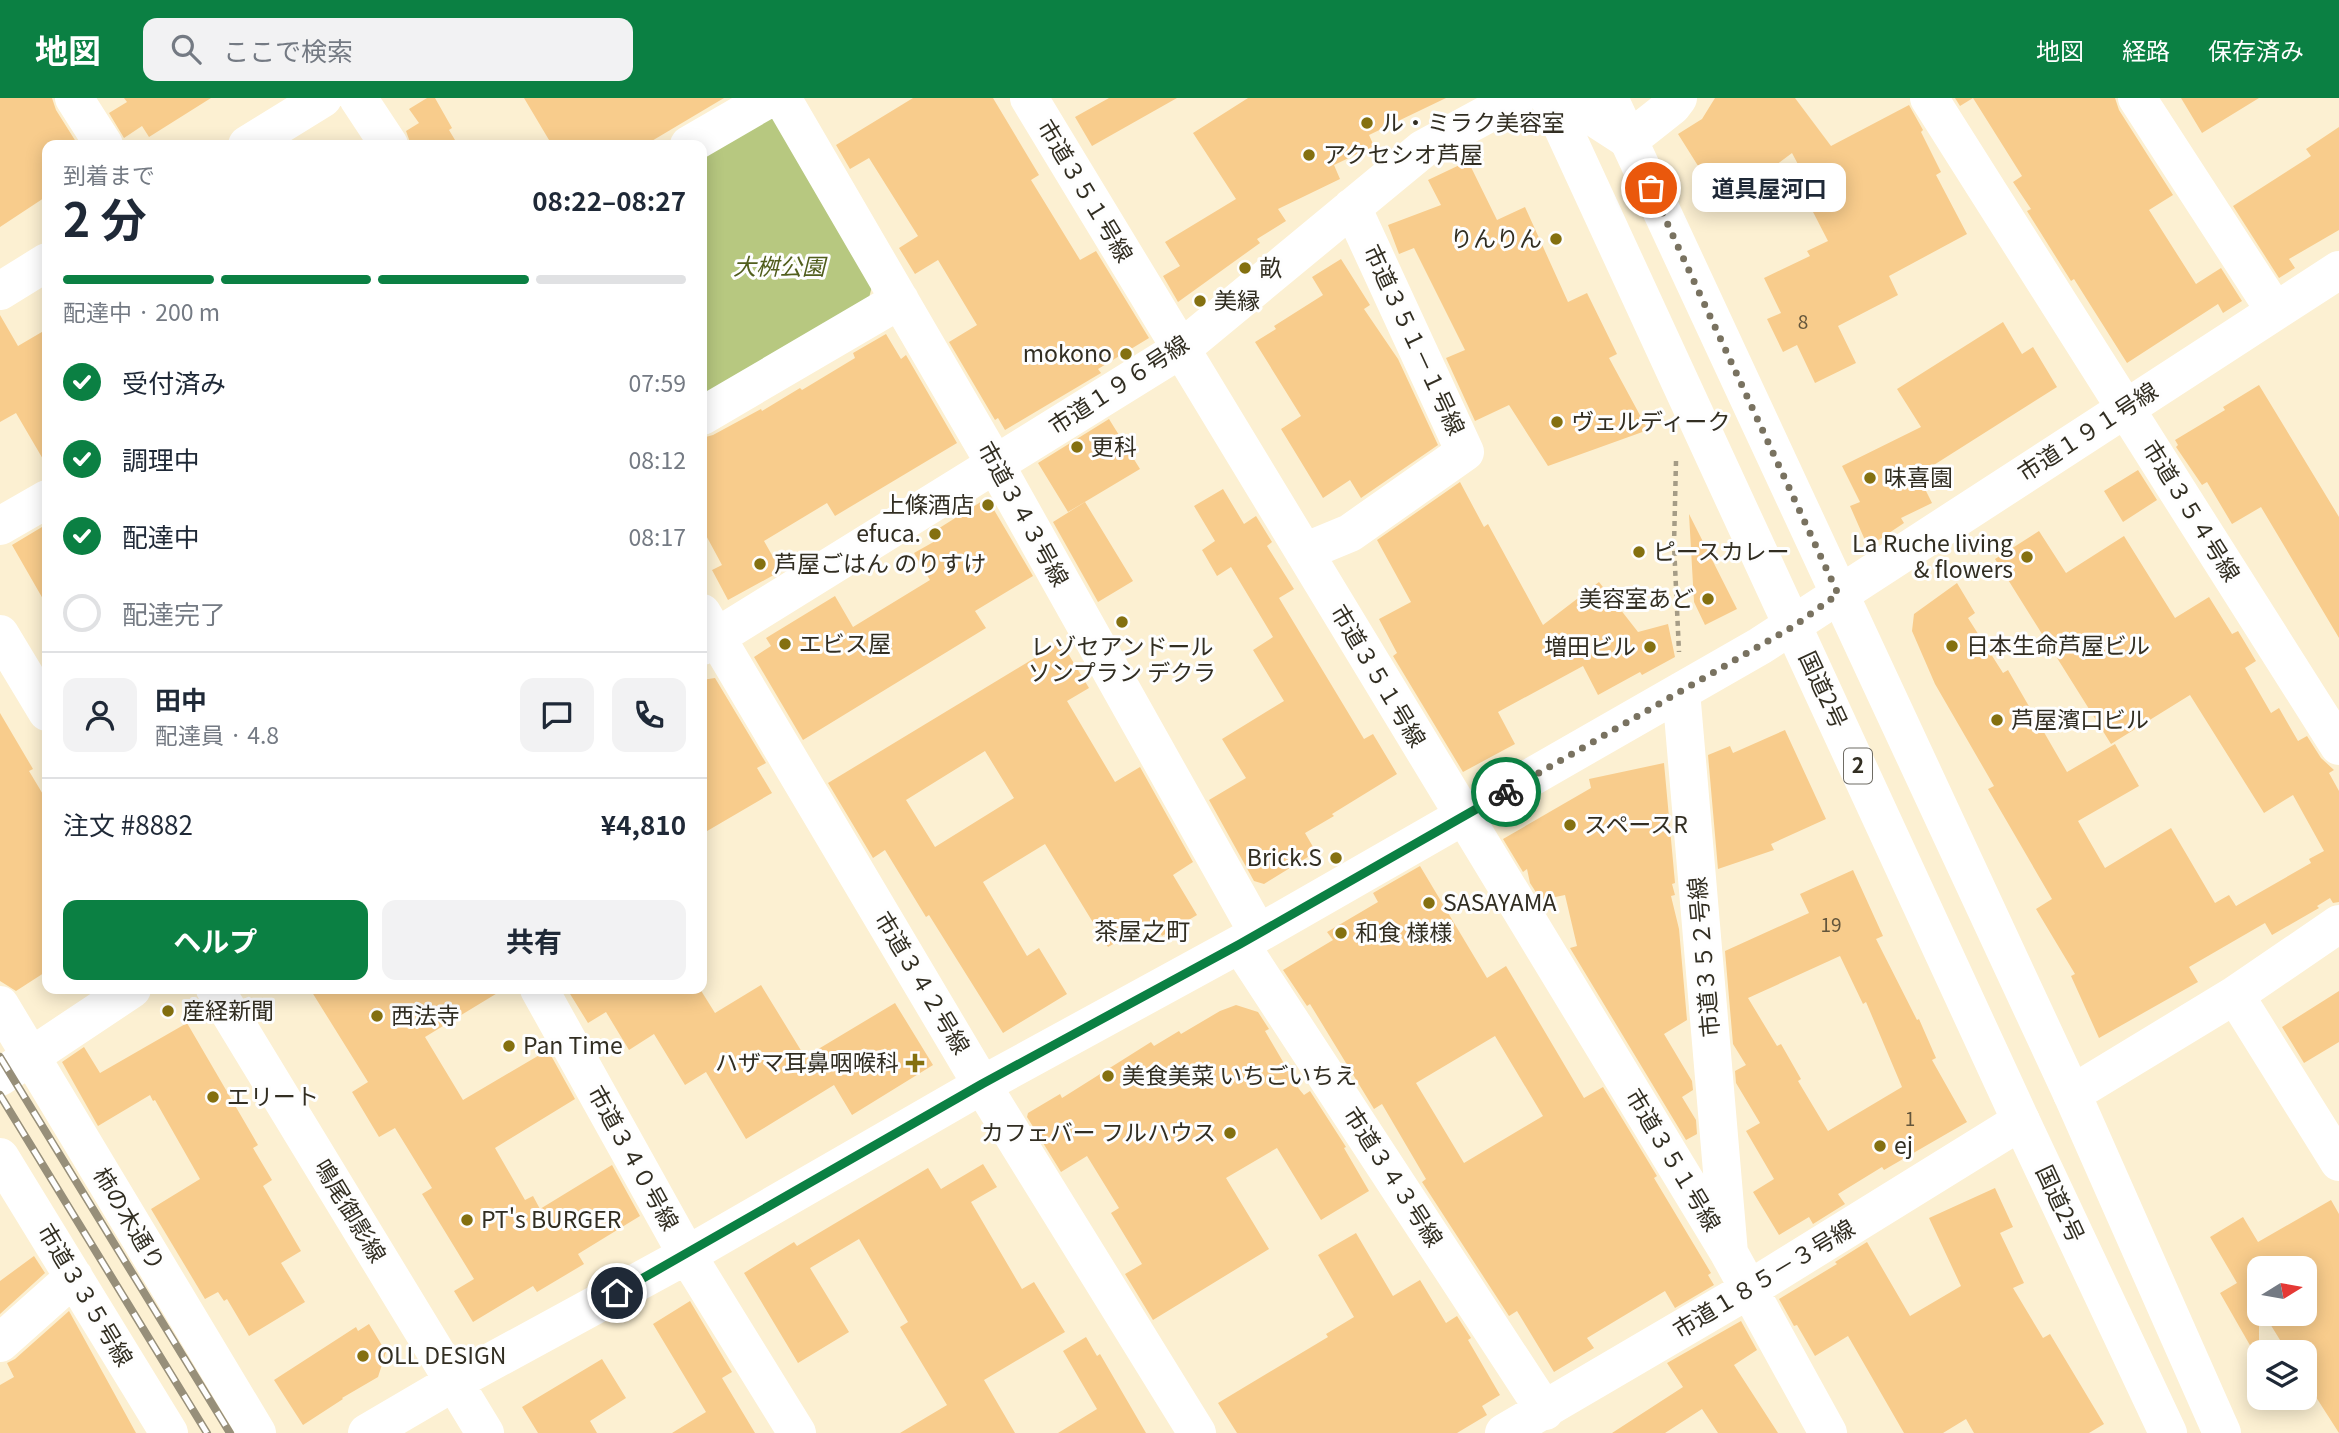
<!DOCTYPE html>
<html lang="ja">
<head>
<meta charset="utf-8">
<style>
	:root { --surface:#fff; --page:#f2f2f3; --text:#1f2937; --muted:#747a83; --line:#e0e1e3; --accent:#0b8043 }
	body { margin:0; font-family:Georgia,"Noto Sans JP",serif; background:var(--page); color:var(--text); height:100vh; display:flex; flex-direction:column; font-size:26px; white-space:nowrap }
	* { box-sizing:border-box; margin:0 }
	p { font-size:23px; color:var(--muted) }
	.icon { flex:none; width:38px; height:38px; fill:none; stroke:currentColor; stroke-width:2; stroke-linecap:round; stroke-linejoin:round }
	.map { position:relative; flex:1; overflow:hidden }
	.drawer { position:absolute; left:42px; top:42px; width:665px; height:854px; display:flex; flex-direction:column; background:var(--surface); border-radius:14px; box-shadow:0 4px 18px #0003 }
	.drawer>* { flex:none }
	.needle { width:46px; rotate:79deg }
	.tools { position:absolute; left:2247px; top:1158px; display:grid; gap:14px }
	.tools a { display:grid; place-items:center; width:70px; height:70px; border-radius:14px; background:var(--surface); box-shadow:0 4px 18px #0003; font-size:35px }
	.pin { position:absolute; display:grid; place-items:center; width:60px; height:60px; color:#fff; margin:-30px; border:4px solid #fff; border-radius:50%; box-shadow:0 2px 7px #0007 }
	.courier { position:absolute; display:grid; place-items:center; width:70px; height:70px; margin:-35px; border:5px solid #0b8043; border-radius:50%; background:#fff; color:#222; box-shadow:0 2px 9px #0007 }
	.bubble { position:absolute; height:49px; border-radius:14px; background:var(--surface); box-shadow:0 4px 18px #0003; font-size:23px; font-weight:700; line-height:49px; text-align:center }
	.overview em { font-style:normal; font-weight:700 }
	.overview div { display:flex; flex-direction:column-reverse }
	.overview { display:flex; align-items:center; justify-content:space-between; height:119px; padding:0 21px }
	h1 { font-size:46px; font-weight:700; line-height:52px }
	.bar { display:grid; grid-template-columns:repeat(4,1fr); gap:10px 7px; align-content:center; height:84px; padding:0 21px }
	.bar i { height:9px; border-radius:5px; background:var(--line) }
	.bar .on { background:var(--accent) }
	.bar p { grid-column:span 4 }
	.line { display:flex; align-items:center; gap:18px; padding:0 21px; border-top:2px solid var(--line) }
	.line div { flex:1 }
	.round { display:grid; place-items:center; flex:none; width:74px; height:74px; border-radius:14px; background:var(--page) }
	ol { padding:0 21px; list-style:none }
	li { display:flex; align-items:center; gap:21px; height:77px }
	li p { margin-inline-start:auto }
	li .icon { padding:7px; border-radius:50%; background:var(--accent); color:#fff; stroke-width:4 }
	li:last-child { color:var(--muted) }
	li i { width:38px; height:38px; border:4px solid var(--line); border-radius:50% }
	.cta { display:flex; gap:14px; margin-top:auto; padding:14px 21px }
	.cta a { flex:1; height:80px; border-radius:14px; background:var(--accent); color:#fff; font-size:28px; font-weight:700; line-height:80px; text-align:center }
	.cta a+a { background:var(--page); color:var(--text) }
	header { display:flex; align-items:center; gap:42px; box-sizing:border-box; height:98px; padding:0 35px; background:var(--accent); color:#fff }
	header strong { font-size:33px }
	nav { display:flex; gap:38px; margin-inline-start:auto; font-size:24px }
	.search { width:490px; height:63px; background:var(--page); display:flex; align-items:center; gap:18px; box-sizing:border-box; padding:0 24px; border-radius:14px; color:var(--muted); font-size:26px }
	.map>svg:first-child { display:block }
</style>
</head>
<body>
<header>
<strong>地図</strong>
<div class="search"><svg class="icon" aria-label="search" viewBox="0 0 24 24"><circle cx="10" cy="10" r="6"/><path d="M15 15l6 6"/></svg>ここで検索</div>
<nav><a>地図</a><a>経路</a><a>保存済み</a></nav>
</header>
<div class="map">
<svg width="2339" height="1335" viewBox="0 0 2339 1335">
	<rect width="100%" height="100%" fill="#fcf0d2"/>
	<path fill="#b7c880" d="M758 15 779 20 874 180 868 204 702 304V48Z"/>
	<path fill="#f8cc8c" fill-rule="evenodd" d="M0 0H52L56 12 78 47H47V98L0 129Z
		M124 0H211L149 39 142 28 124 40 109 15 127 4Z
		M427 0H435L452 30 449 32 458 47H411L406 33 419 25 409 11Z
		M524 0H724L645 47H552Z
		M913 0H993L1039 77 1031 82 1080 162 1096 153 1149 240 1098 271 1101 275 1005 332 998 320 995 322 949 244 977 227 938 162 915 176 899 150 918 138 869 60 850 71 836 47Z
		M1109 0H1177L1092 48 1075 19Z
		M1248 0H1446L1369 37 1374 48 1334 67 1340 81 1278 111 1286 123 1257 141 1260 145 1178 204 1163 178 1180 168 1165 144 1236 101 1193 35Z
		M1715 0H1795L1831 48 1909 7 1923 32 1921 34 1941 74 1936 77 1967 136 1889 178 1898 197 1838 228 1856 265 1815 285 1797 247 1783 254 1767 221 1781 215 1764 180 1810 158 1807 153 1828 143 1812 112 1820 108 1792 55 1759 80 1755 75 1713 102 1696 74 1700 71 1678 36 1702 21Z
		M1955 0H2115L2119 12 2173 97 2149 112 2196 186 2221 170 2242 203 2223 215 2218 206 2127 265 2074 181 2071 183 2027 113 2031 111 2013 84 2022 78 1973 0 1960 8Z
		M2181 0H2259L2202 35Z
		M2339 29V132L2289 161 2295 170 2279 180 2233 108 2311 58 2306 51Z
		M1468 63 1497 122 1525 109 1568 204 1587 195 1617 256 1609 260 1648 332 1548 368 1509 307 1475 323 1446 260 1465 252 1414 150 1399 156 1388 127 1441 107 1428 82Z
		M1341 161 1370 207 1364 211 1398 261 1438 347 1361 400 1350 382 1323 400 1281 331 1301 318 1255 244 1276 231 1274 228 1323 197 1312 179Z
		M0 217 18 248 47 231V368L16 315 0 324Z
		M2003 224 2022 256 2033 249 2057 289 1918 377 1932 405 1901 420 1904 425 1868 449 1850 408 1860 404 1842 368 1921 329 1897 291Z
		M886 236 901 261 906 257 957 345 835 418 827 405 764 443 781 473 728 502 712 472 722 467 702 430V340L713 337 761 311 762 313 800 290 802 292 855 260 853 255Z
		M2259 287 2339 419V540L2261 409 2232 426 2207 384 2202 387 2176 349 2178 347 2175 342 2225 312 2223 309Z
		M1109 321 1140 371 1068 414 1038 365Z
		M2138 372 2157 402 2123 424 2104 393Z
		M1460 384 1484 429 1488 426 1543 527 1599 484 1638 534 1668 526 1675 559 1642 577 1640 574 1598 597 1583 568 1498 614 1515 646 1463 674 1393 558 1397 555 1379 521 1411 504 1377 442Z
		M1223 391 1244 426 1256 418 1272 444 1267 448 1294 491 1279 500 1364 641 1373 636 1397 676 1332 716 1334 718 1305 735 1316 754 1264 786 1254 783 1209 702 1246 680 1222 641 1284 603 1253 552 1273 539 1231 469 1217 478 1202 452 1215 443 1194 408Z
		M987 400 1033 478 975 513 986 530 803 642 754 559 771 548 766 540 835 498 853 529 930 482 914 455 937 442 933 434Z
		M1085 404 1133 483 1098 504 1053 424Z
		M1689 416 1737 511 1705 527 1694 504Z
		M47 426V508L12 447Z
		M2039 433 2066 475 2124 438 2175 520 2209 499 2232 536 2238 533 2256 563 2245 570 2271 615 2279 610 2298 643 2307 638 2321 660 2334 672 2329 675 2339 693V804L2333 805 2330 800 2317 808 2319 810 2272 837 2265 825 2189 869 2198 884 2099 940 2071 878 2075 876 2036 811 2052 801 1988 691 1994 688 1935 586 1912 533 1914 516 1957 485 1975 515 1968 520 2003 575 2008 572 2067 674 2115 646 2139 688 2078 723 2105 770 2171 730 2215 805 2229 797 2236 808 2311 765 2309 761 2324 753 2293 697 2264 715 2190 597 2111 646 1995 461Z
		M1061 544 1089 590 1067 603 1115 684 1140 669 1193 764 1173 777 1197 817 1162 838 1153 823 1108 849 1045 746 983 784 1027 858 1039 850 1067 896 1003 935 929 817 926 819 885 752 873 760 828 685ZM985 653 1014 700 935 749 906 702Z
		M715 580 766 665 757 670 772 695 702 736V582Z
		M0 615 33 671 29 673 47 703V873L16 893 0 883Z
		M1785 632 1826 721 1771 746 1774 752 1718 771 1708 657 1730 648 1733 655Z
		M1664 665 1675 785 1672 786 1675 797 1671 798 1679 831 1687 922 1664 936 1692 983 1693 992 1682 999 1696 1022 1697 1036 1686 1042 1570 850 1577 848 1565 797 1541 802 1530 785 1527 771 1523 774 1503 741 1591 690 1589 681Z
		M1420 768 1487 880 1506 868 1584 1000 1603 989 1657 1078 1654 1080 1711 1175 1708 1177 1714 1187 1675 1210 1665 1193 1587 1240 1594 1250 1554 1274 1517 1213 1509 1218 1422 1084 1426 1081 1382 1006 1374 1011 1310 906 1307 908 1283 872 1333 842 1327 834 1378 804 1373 795ZM1495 938 1543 1018 1464 1065 1416 985Z
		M1853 772 1883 838 1876 841 1917 922 1919 921 1936 960 1932 962 1967 1024 1884 1072 1882 1069 1838 1096 1845 1106 1813 1126 1809 1119 1779 1137 1753 1094 1774 1081 1746 1033 1760 1025 1736 985 1735 973 1746 967 1733 946 1725 853 1809 815 1800 796ZM1840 858 1863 906 1866 904 1902 989 1828 1033 1798 983 1801 981 1781 946 1777 948 1748 900Z
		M761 887 805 959 895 905 933 967 852 1017 834 987 746 1041 706 974 685 987 654 936 629 952 606 914 588 925 567 891H700L715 915Z
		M310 891H504L425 939 463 1002 548 952 575 1001 495 1050 525 1102 533 1098 540 1111 612 1067 640 1118 578 1156 584 1166 537 1194 533 1188 473 1224 454 1193 474 1181 422 1096 432 1090 395 1030 379 1039 352 994 368 984Z
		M2339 893V944L2304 965 2282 929Z
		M1236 907 1258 914 1269 931 1265 933 1299 991 1304 997 1310 993 1346 1049 1344 1050 1369 1093 1321 1122 1277 1050 1226 1080 1269 1151 1153 1222 1125 1176 1142 1166 1111 1115 1119 1110 1087 1058 1061 1074 1027 1019 1028 1015 1060 996 1062 1000 1151 944 1154 948 1179 933 1181 936 1220 913Z
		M187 925 258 1047 253 1050 272 1082 263 1088 301 1153 281 1165 305 1204 249 1238 227 1201 224 1203 218 1194 205 1201 151 1111 200 1081 155 1002 153 1003 150 997 98 1028 62 964 84 949 100 975Z
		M983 1066 997 1089 971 1104 1022 1191 1034 1184 1065 1234 984 1282 1015 1335H900L947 1307 900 1229 908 1224 859 1141 810 1170 849 1234 798 1265 744 1175 794 1144 797 1148 928 1070 941 1091Z
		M1995 1090 2013 1129 2000 1135 2024 1185 2013 1190 2043 1240 2050 1236 2104 1326 2089 1335H1974L1966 1321 1943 1335H1904L1848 1238 1815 1258 1797 1227 1794 1228 1779 1201 1837 1166 1835 1164 1867 1144 1910 1218 1961 1188 1929 1120Z
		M2331 1102 2339 1116V1335L2305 1282V1255H2288L2264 1216H2305V1171H2259V1263L2220 1195 2237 1185 2210 1139 2243 1119 2258 1144Z
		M1356 1135 1393 1198 1420 1182 1446 1225 1457 1218 1471 1240 1468 1242 1500 1297 1482 1308 1487 1317 1457 1335H1237L1218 1305 1328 1239 1326 1236 1354 1219 1318 1157Z
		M34 1158 45 1175 0 1216V1183Z
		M690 1203 732 1274 722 1280 755 1335H672L706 1314 653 1226Z
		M69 1213 136 1335H0V1287L14 1279 7 1265 15 1261Z
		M1741 1223 1757 1252 1734 1267 1778 1335H1718L1702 1311 1665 1335H1612L1683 1289 1667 1265Z
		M369 1226 386 1254 378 1279 342 1300 343 1301 303 1327 274 1282 356 1229 358 1233Z
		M1086 1239 1097 1258 1100 1256 1146 1335H1058L1097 1311 1063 1253Z
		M602 1261 626 1300 590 1323 597 1335H538L522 1309Z"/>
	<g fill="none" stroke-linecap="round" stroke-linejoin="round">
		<path stroke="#a59c86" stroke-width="4.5" stroke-dasharray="5 5" stroke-linecap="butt" d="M1676 363 1674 447 1679 554"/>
		<path stroke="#fff" stroke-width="38" d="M74 0 104 47
			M358 0 389 47
			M782 0 995 366 1258 835
			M1029 0 1729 1155
			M1564 0 1629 42 1672 8 1678 0
			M1929 0 2339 648
			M2137 0 2275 213
			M247 47 323 0
			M689 47 770 0
			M0 193 47 164
			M702 318 900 202
			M0 428 47 401
			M1304 454 1350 435 1465 354 1352 109
			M702 515 982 987 1197 1335
			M0 536 47 614
			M702 548 1181 251 1423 51 1517 0
			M1681 593 1729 1155 1828 1335
			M1240 846 1545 1313
			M215 891 485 1335
			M539 891 687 1157 797 1335
			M2235 897 2339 1064
			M0 907 257 1335
			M0 979 132 891
			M2072 996 2235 897 2339 826
			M0 1059 169 1335
			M0 1245 74 1179
			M367 1335 454 1284 687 1157 982 987 1240 846 1760 548 2339 172
			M1504 1335 1748 1192 2021 1023"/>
		<path stroke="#fff" stroke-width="38" d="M1549 0 2021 1023 2168 1335
			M1609 0 2072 996 2222 1335"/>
		<defs>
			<path id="rail" d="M0 959 230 1335
				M0 997 207 1335"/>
		</defs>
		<use href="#rail" stroke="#978f7a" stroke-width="8"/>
		<use href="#rail" stroke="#fefefe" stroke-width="5" stroke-dasharray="16" stroke-linecap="butt"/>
	</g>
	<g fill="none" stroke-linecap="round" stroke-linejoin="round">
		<path stroke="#797260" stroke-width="7" stroke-dasharray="0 12.6" d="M1506 694 1794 528 1838 496 1651 90"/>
		<path stroke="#0b8043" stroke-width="9" d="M617 1195 982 986 1240 846 1506 694"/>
	</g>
	<g fill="#847010" stroke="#fefefe" stroke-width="2.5">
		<circle cx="1367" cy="25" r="7"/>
		<circle cx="1309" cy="57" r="7"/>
		<circle cx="1556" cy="141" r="7"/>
		<circle cx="1245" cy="170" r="7"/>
		<circle cx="1200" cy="203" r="7"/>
		<circle cx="1126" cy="256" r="7"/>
		<circle cx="1557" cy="324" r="7"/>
		<circle cx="1077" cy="349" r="7"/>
		<circle cx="1870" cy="380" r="7"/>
		<circle cx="988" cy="407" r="7"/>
		<circle cx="935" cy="436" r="7"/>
		<circle cx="1639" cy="454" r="7"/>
		<circle cx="2027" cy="459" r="7"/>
		<circle cx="760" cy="466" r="7"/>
		<circle cx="1708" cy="501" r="7"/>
		<circle cx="1122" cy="524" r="7"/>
		<circle cx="785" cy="546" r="7"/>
		<circle cx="1952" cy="548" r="7"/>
		<circle cx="1650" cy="549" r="7"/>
		<circle cx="1997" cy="622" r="7"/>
		<circle cx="1570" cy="727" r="7"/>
		<circle cx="1336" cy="760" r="7"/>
		<circle cx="1429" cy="805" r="7"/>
		<circle cx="1341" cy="835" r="7"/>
		<circle cx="168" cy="913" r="7"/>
		<circle cx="377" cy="918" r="7"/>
		<circle cx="509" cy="948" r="7"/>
		<path d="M911.5 954.5h7v7h7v7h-7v7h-7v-7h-7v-7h7z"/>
		<circle cx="1108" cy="978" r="7"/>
		<circle cx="213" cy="999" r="7"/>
		<circle cx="1230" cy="1035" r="7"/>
		<circle cx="1880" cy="1048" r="7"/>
		<circle cx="467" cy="1122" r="7"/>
		<circle cx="363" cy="1258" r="7"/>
	</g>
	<g text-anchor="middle" stroke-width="6" stroke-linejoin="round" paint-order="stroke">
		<g font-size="19" fill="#64563c">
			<text x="1803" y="231">8</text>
			<text x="1831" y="834">19</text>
			<text x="1910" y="1028">1</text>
		</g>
		<rect fill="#fefefe" stroke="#6f6c64" stroke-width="2" x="1844" y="650.5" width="28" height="35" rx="5"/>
		<g font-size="21" font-weight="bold" fill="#322e22">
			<text x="1858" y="675">2</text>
		</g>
		<g font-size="23" fill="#322e22" stroke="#fefefe" text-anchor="start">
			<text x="1381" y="33">ル・ミラク美容室</text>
			<text x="1323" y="65">アクセシオ芦屋</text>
			<text x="1542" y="149" text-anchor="end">りんりん</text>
			<text x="1259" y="178">畝</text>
			<text x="1214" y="211">美縁</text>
			<text x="1112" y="264" text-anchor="end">mokono</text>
			<text x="1571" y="332">ヴェルディーク</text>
			<text x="1091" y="357">更科</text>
			<text x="1884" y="388">味喜園</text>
			<text x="974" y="415" text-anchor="end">上條酒店</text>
			<text x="921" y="444" text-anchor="end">efuca.</text>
			<text x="2013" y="454" text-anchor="end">La Ruche living<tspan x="2013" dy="26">&amp; flowers</tspan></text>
			<text x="1653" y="462">ピースカレー</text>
			<text x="774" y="474">芦屋ごはん のりすけ</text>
			<text x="1694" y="509" text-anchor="end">美容室あど</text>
			<text x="799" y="554">エビス屋</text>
			<text x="1966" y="556">日本生命芦屋ビル</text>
			<text x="1122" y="557" text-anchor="middle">レゾセアンドール<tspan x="1122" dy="26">ソンプラン デクラ</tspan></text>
			<text x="1636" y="557" text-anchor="end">増田ビル</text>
			<text x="2011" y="630">芦屋濱口ビル</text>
			<text x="1584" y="735">スペースR</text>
			<text x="1322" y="768" text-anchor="end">Brick.S</text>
			<text x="1443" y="813">SASAYAMA</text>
			<text x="1355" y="843">和食 様様</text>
			<text x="182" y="921">産経新聞</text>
			<text x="391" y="926">西法寺</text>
			<text x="523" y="956">Pan Time</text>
			<text x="899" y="973" text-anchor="end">ハザマ耳鼻咽喉科</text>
			<text x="1122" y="986">美食美菜 いちごいちえ</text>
			<text x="227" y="1007">エリート</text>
			<text x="1216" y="1043" text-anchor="end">カフェバー フルハウス</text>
			<text x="1894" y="1056">ej</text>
			<text x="481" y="1130">PT's BURGER</text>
			<text x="377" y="1266">OLL DESIGN</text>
		</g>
		<g font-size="23" fill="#322e22" stroke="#fefefe">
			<text transform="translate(1085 93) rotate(59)" y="8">市道３５１号線</text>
			<text transform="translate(1414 242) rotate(65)" y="8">市道３５１－１号線</text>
			<text transform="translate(1119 287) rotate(-33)" y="8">市道１９６号線</text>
			<text transform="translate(2088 334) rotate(-33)" y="8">市道１９１号線</text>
			<text transform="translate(2191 413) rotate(58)" y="8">市道３５４号線</text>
			<text transform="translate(1023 416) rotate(61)" y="8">市道３４３号線</text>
			<text transform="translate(1378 578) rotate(59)" y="8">市道３５１号線</text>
			<text transform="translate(1823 592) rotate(65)" y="8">国道2号</text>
			<text transform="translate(1704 859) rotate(-95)" y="8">市道３５２号線</text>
			<text transform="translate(922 885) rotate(59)" y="8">市道３４２号線</text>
			<text transform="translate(633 1060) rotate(61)" y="8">市道３４０号線</text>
			<text transform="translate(1673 1062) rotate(59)" y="8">市道３５１号線</text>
			<text transform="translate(1393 1079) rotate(57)" y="8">市道３４３号線</text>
			<text transform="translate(2060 1106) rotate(65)" y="8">国道2号</text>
			<text transform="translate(350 1113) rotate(59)" y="8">鳴尾御影線</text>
			<text transform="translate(129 1121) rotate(59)" y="8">柿の木通り</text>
			<text transform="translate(1764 1181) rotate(-31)" y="8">市道１８５－３号線</text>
			<text transform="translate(85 1197) rotate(59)" y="8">市道３３５号線</text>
		</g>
		<g font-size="23" font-style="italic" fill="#515e1d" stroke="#fefefe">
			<text x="779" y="177">大桝公園</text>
		</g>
		<g font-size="24" fill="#322e22" stroke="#fefefe">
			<text x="1142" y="842">茶屋之町</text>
		</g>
	</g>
</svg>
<div class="tools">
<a><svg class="needle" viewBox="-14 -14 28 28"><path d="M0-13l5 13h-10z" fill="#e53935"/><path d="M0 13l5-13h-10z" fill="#747a83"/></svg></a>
<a><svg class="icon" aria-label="layers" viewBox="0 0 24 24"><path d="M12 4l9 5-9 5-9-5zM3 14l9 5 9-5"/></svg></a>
</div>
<div class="pin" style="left:1651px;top:90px;background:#ea580c"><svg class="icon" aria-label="bag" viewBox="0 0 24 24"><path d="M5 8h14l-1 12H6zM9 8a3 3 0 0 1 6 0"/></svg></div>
<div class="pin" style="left:617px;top:1195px;background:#1f2937"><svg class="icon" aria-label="home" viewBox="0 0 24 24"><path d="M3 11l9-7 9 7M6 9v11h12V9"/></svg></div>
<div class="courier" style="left:1506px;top:694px"><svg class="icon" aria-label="bike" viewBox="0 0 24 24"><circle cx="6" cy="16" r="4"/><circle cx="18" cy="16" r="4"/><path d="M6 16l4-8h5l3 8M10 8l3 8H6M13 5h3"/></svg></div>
<div class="bubble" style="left:1692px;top:65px;width:154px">道具屋河口</div>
<section class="drawer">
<div class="overview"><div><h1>2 分</h1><p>到着まで</p></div><em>08:22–08:27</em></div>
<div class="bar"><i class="on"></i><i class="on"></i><i class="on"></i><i></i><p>配達中 · 200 m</p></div>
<ol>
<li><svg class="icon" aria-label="check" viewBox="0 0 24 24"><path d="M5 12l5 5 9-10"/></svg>受付済み<p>07:59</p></li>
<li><svg class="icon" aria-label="check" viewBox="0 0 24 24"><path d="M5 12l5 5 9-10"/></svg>調理中<p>08:12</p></li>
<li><svg class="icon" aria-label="check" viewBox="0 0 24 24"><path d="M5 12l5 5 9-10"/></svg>配達中<p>08:17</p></li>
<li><i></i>配達完了</li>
</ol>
<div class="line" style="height:126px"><a class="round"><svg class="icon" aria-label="person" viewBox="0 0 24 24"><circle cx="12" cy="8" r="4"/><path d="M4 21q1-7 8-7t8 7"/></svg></a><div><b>田中</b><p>配達員 · 4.8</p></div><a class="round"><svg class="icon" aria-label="chat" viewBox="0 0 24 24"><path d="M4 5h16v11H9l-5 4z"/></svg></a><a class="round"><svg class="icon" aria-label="phone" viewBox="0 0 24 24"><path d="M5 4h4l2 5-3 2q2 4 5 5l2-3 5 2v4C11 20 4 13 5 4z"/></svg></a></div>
<div class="line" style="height:91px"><div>注文 #8882</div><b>¥4,810</b></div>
<div class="cta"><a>ヘルプ</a><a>共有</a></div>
</section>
</div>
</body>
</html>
